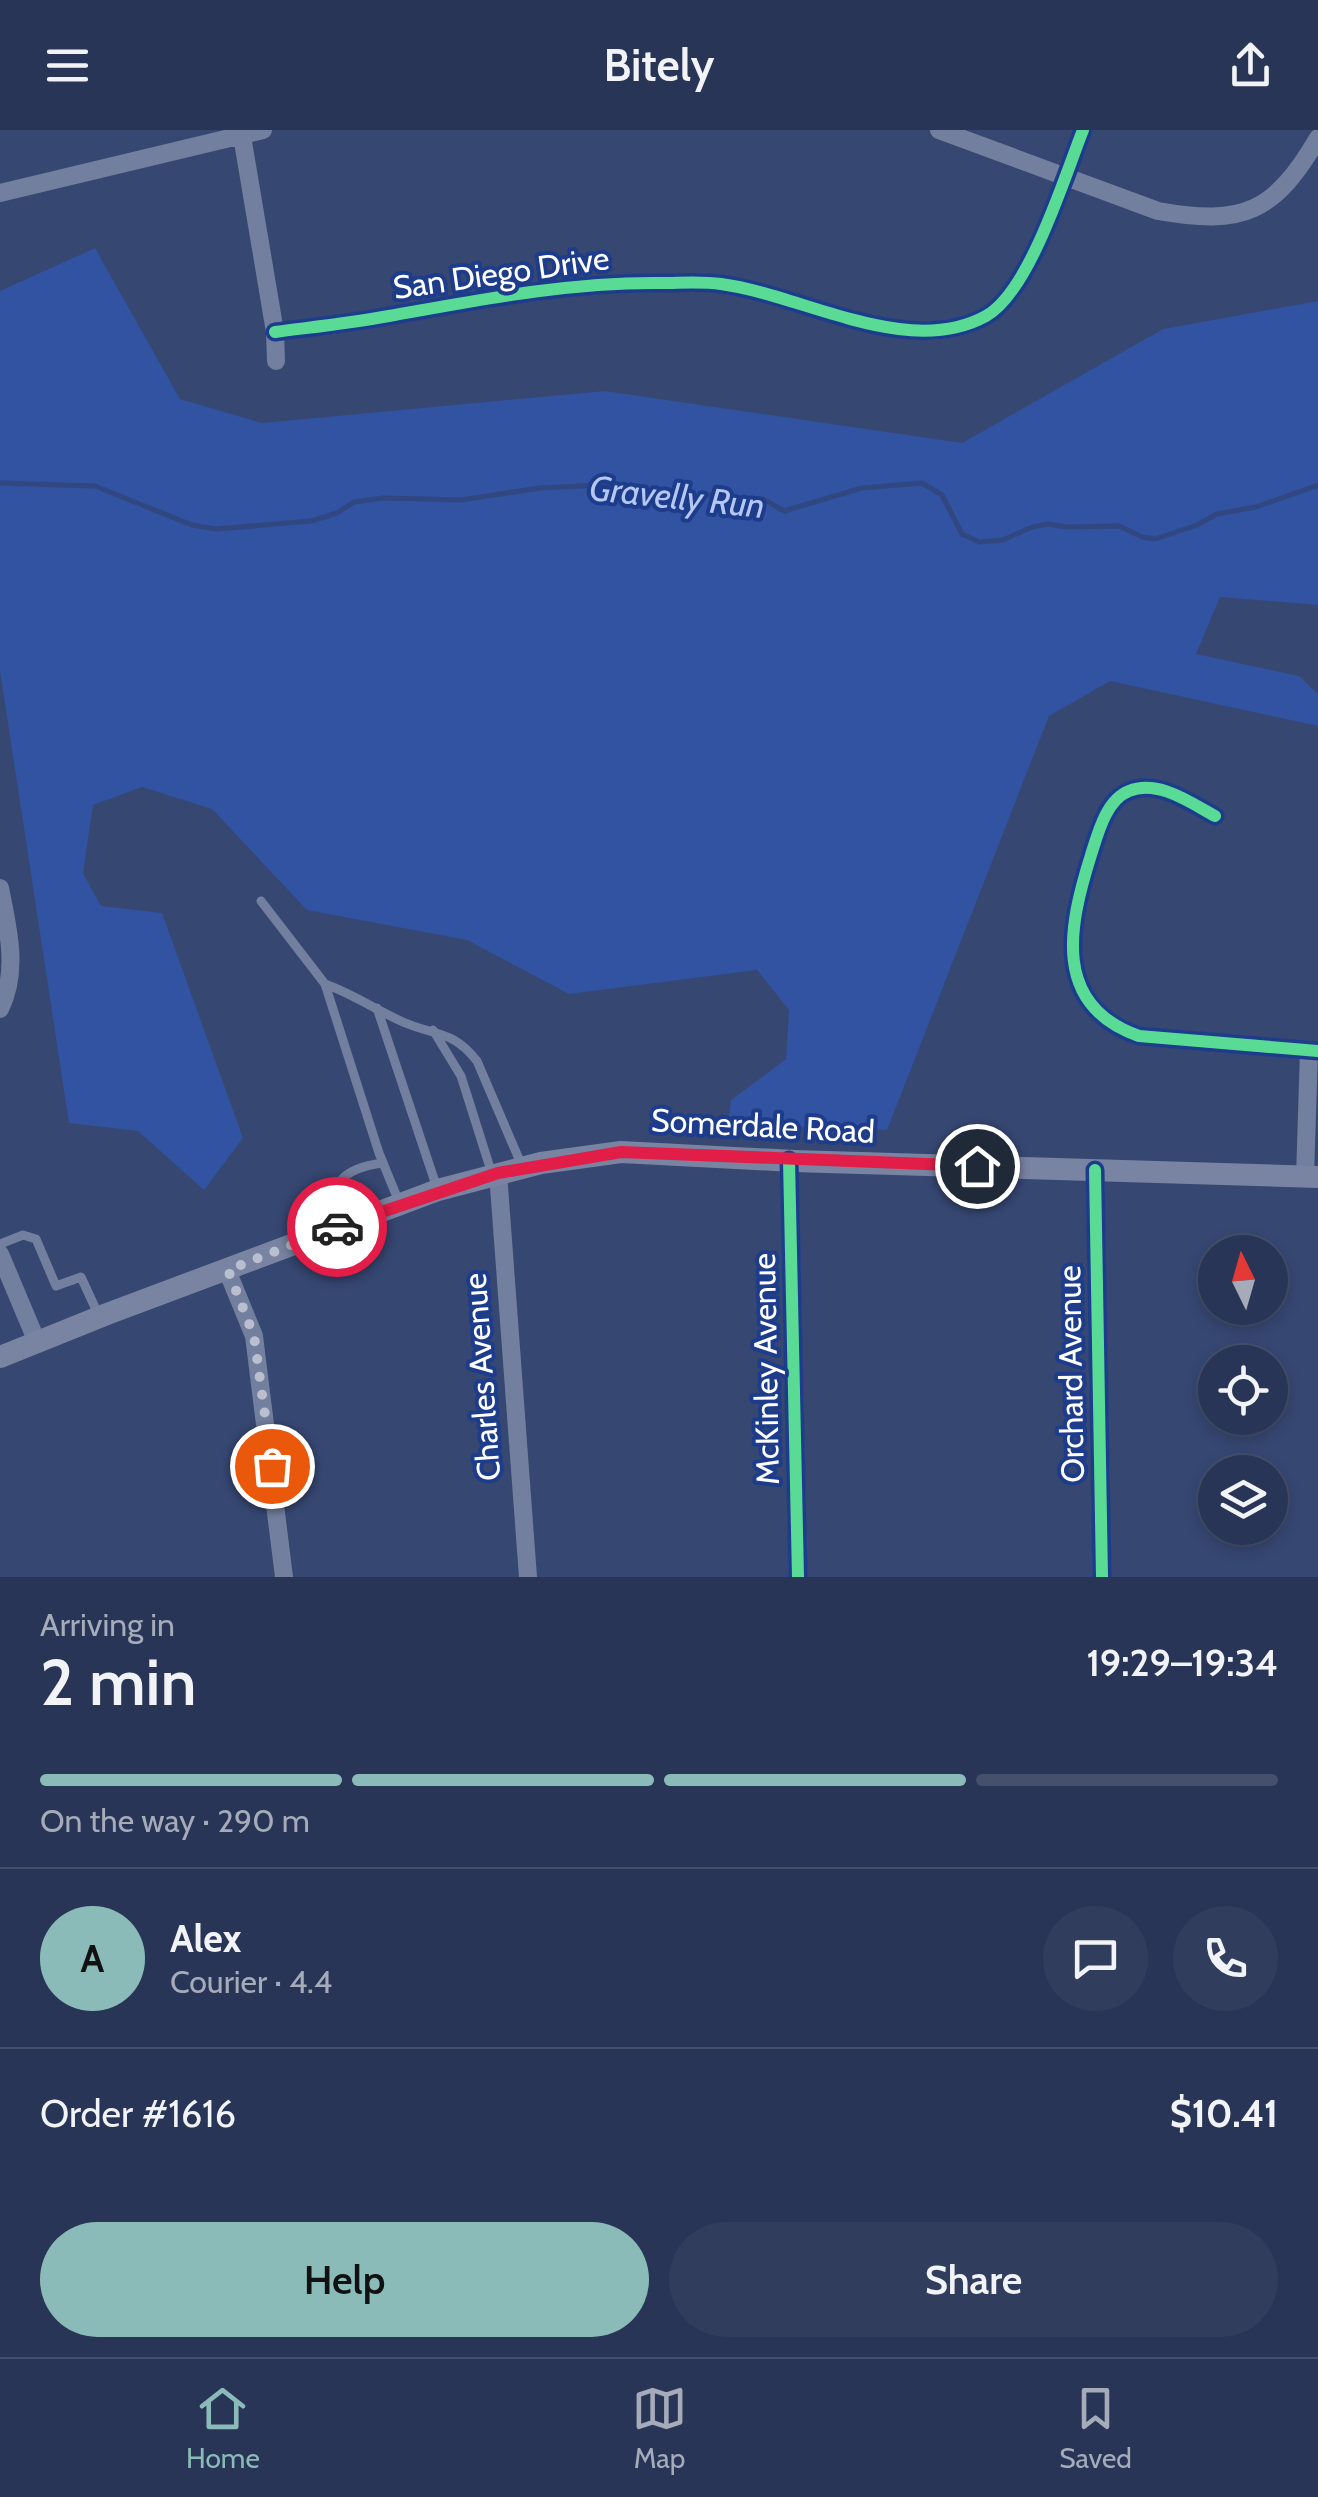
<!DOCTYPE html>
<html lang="en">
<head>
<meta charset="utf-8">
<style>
	:root { --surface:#283556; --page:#303d5c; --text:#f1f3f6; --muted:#a5abb9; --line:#44506c; --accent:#8bbbb9 }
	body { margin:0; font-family:Cabin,sans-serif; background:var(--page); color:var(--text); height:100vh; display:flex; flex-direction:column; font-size:38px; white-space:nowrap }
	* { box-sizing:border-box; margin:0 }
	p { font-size:32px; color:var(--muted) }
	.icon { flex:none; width:55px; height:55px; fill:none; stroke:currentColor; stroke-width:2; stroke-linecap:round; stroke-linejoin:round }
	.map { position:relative; height:1447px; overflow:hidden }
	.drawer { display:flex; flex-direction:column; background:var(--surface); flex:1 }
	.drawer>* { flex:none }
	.needle { width:65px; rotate:355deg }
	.buttons { position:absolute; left:1198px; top:1105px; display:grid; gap:20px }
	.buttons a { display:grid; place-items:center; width:90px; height:90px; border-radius:50%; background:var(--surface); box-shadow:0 5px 15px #0003,0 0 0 2px var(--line); font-size:50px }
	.pin { position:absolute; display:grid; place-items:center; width:85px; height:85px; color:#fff; margin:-42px; border:5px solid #fff; border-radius:50%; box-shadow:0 2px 10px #0007 }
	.courier { position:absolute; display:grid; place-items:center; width:100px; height:100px; margin:-50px; border:8px solid #e11d48; border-radius:50%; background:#fff; color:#222; box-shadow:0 2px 12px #0007 }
	.head em { font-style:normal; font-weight:600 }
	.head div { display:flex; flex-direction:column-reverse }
	.head { display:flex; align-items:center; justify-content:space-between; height:170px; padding:0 40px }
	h1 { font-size:65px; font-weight:600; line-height:75px }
	.bar { display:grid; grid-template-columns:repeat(4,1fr); gap:15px 10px; align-content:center; height:120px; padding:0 40px }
	.bar i { height:12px; border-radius:8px; background:var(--line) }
	.bar .selected { background:var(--accent) }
	.bar p { grid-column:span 4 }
	.line { display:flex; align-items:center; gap:25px; padding:0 40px; border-top:2px solid var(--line) }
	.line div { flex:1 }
	.round { display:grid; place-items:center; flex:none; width:105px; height:105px; border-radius:52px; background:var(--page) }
	.cta { display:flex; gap:20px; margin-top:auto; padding:20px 40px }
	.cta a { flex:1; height:115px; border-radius:60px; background:var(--accent); color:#111; font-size:40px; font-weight:600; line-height:115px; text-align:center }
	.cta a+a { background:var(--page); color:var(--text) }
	header { display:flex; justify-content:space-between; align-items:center; height:130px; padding:0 40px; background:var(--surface); font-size:45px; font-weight:600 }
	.dock { display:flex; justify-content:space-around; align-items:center; height:140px; border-top:2px solid var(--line); background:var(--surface); font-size:28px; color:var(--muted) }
	.dock a { display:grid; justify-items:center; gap:5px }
	.dock .selected { color:var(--accent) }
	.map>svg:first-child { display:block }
</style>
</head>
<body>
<header><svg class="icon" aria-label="menu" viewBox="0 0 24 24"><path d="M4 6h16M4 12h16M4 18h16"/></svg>Bitely<svg class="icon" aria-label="share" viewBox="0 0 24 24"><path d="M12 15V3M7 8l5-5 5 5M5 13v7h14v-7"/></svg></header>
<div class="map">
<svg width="1318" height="1447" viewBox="0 0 1318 1447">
	<rect width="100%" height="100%" fill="#364772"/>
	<path fill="#3153a1" d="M95 118 180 269 262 293 605 261 962 313 1163 199 1318 171V475L1220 467 1196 524 1299 546 1318 564V596L1110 551 1049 586 887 1000 728 995 731 970 786 929 789 880 757 840 569 864 467 810 307 780 212 679 142 657 93 675 83 743 101 776 162 783 243 1008 204 1060 138 1001 69 993 0 541V161Z"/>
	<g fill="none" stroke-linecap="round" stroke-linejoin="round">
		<path stroke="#314781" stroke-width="5" d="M0 353 95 356 192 395 216 399 311 391 337 383 354 372 383 368 461 370 540 358 601 355 633 356 665 371 683 374 708 365H719L739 372 763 369 784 381 862 358 922 353 942 365 962 404 979 412 1003 410 1032 397 1048 394 1067 397 1119 396 1142 407 1155 409 1197 395 1217 384 1256 377 1318 355"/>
		<path stroke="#727f9e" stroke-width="9" d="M261 771 325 854 379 1023 399 1072
			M325 854C353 864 376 880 403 892 435 906 453 900 477 931L522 1036
			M377 878 437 1058
			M433 900 461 946 492 1044
			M332 1096C328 1054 342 1038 383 1033
			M0 1114 23 1105 36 1109 56 1156 81 1147 98 1184"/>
		<path stroke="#727f9e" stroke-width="18" d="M241 0 275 202 276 231
			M939 0 1158 81C1243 96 1274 83 1318 8
			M0 63 263 0
			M275 202C313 197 351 193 389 186 479 170 568 152 660 153 680 153 701 151 721 154 803 165 908 229 986 186 1030 161 1064 48 1083 0
			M1215 686C1191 673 1158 649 1129 661 1106 670 1098 703 1091 725 1069 795 1051 875 1139 906L1318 921
			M0 758C8 798 19 841 0 879
			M789 1030 798 1447
			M1095 1040 1102 1447
			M498 1043 528 1447
			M1305 1047 1309 920
			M0 1124 37 1212
			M227 1140 254 1206 284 1447"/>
		<path stroke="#7984a2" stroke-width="22" d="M0 1227 107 1184 438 1060 541 1033 621 1022 794 1031 1318 1047"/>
		<defs>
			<path id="cycleway" d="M275 202C313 197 351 193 389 186 479 170 568 152 660 153 680 153 701 151 721 154 803 165 908 229 986 186 1030 161 1064 48 1083 0
				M1215 686C1191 673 1158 649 1129 661 1106 670 1098 703 1091 725 1069 795 1051 875 1139 906L1318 921
				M789 1030 798 1447
				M1095 1040 1102 1447"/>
		</defs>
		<use href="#cycleway" stroke="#1d3c8b" stroke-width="19"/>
		<use href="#cycleway" stroke="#5adb95" stroke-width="12"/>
	</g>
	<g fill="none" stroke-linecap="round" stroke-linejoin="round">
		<path stroke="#b9bfce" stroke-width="10" stroke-dasharray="0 18" d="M272 1336 254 1206 228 1140 337 1097"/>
		<path stroke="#e11d48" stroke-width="12" d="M337 1097 498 1043 621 1022 977 1036"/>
	</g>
	<g text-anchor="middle" stroke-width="8" stroke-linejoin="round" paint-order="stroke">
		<g font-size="32" fill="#fff" stroke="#1d3c8b">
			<text transform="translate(501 143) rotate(-8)" y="11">San Diego Drive</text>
			<text transform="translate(763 996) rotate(3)" y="11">Somerdale Road</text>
			<text transform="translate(766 1239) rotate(-91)" y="11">McKinley Avenue</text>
			<text transform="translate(1071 1244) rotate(-91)" y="11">Orchard Avenue</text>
			<text transform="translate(482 1247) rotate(-94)" y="11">Charles Avenue</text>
		</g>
		<g font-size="35" font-style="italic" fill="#b5c8f3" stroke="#1d3c8b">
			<text transform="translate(677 367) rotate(6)" y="12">Gravelly Run</text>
		</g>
	</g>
</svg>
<div class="buttons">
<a><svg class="needle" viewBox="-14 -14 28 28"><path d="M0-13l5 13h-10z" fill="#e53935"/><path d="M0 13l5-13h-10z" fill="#a5abb9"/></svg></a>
<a><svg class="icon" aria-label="locate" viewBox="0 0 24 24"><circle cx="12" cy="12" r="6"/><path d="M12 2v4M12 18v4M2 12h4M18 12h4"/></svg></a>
<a><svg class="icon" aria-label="layers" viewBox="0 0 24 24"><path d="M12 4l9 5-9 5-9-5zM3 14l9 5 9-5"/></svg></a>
</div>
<div class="pin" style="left:272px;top:1336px;background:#ea580c"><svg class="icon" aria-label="bag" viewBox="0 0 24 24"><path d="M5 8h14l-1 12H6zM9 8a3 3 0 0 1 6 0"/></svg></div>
<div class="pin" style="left:977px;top:1036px;background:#1f2937"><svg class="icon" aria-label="home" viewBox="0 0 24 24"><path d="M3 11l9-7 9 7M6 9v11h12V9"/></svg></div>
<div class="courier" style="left:337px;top:1097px"><svg class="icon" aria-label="car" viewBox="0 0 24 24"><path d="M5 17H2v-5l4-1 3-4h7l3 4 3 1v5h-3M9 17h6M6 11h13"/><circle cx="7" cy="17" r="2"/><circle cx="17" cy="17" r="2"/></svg></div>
</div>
<section class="drawer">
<div class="head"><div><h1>2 min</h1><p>Arriving in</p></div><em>19:29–19:34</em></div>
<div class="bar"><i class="selected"></i><i class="selected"></i><i class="selected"></i><i></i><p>On the way · 290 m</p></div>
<div class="line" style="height:180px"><b class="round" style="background:var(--accent);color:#111">A</b><div><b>Alex</b><p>Courier · 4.4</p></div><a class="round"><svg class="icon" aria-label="chat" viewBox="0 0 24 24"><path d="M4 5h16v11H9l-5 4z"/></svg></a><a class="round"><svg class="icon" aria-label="phone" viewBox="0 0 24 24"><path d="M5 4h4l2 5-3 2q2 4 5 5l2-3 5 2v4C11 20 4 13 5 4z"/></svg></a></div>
<div class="line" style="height:130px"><div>Order #1616</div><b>$10.41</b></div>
<div class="cta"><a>Help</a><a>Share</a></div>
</section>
<nav class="dock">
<a class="selected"><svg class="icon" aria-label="home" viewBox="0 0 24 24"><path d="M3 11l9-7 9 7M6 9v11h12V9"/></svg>Home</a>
<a><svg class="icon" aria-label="map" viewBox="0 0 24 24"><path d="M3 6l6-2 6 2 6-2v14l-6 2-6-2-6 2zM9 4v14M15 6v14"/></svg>Map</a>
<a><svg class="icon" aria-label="saved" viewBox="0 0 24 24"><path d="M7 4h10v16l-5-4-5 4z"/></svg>Saved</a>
</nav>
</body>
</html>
